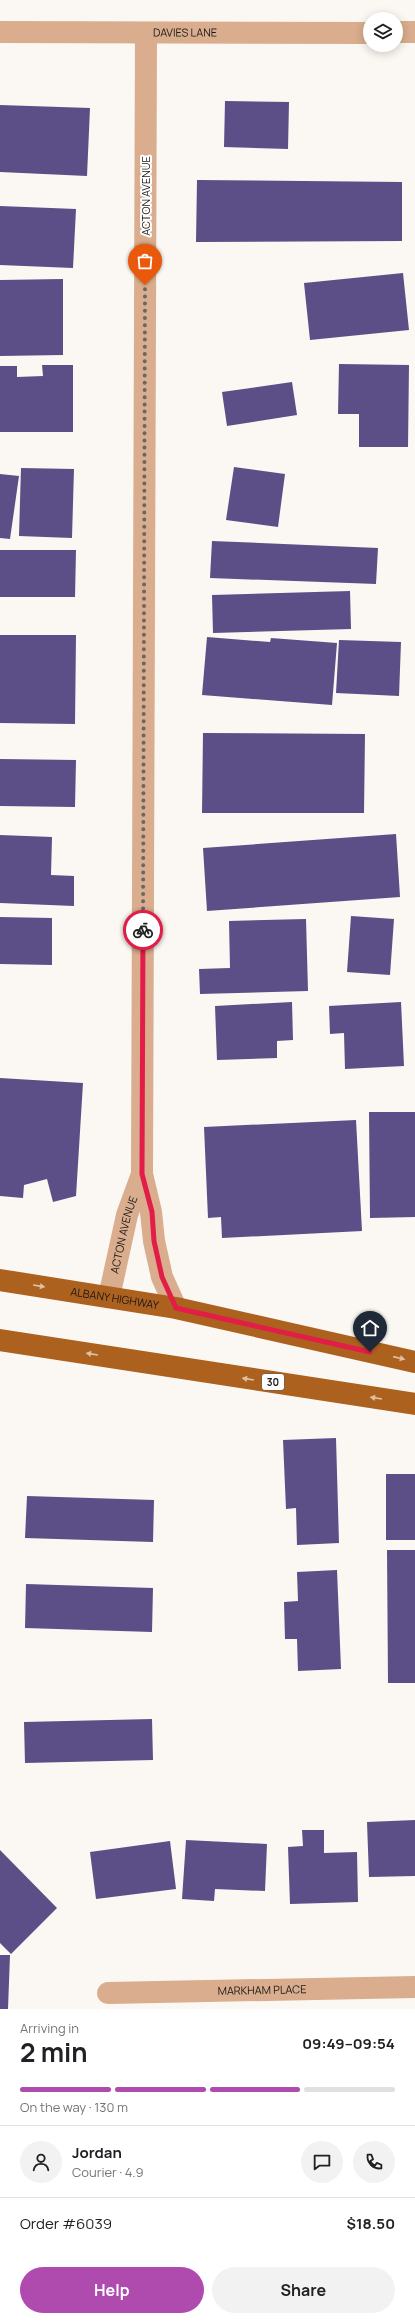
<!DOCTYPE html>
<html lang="en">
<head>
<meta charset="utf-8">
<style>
	:root { --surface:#fff; --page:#f2f2f2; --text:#202124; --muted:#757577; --line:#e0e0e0; --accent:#af4aae }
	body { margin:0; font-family:Manrope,sans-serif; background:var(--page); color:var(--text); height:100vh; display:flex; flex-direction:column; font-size:15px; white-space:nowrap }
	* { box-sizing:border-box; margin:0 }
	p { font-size:13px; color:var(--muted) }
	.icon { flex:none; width:22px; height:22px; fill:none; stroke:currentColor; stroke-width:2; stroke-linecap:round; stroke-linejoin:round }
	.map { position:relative; height:2009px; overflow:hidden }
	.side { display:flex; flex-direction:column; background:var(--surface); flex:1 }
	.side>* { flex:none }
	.fabs { position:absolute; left:363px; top:12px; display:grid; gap:8px }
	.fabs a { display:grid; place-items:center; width:40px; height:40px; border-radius:50%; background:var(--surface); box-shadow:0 2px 10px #0003; font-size:20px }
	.pin { position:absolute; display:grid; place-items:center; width:34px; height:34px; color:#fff; margin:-41px -17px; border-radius:50% 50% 50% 0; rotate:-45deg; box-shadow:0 0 4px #0007 }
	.pin .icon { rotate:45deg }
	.courier { position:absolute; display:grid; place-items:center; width:40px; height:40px; margin:-20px; border:3px solid #e11d48; border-radius:50%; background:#fff; color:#222; box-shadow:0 1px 5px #0007 }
	.headline em { font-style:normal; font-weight:700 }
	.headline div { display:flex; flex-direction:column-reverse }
	.headline { display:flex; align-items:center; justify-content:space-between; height:68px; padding:0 20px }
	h1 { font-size:26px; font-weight:700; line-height:30px }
	.bar { display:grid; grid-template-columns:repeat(4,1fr); gap:6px 4px; align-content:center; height:48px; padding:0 20px }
	.bar i { height:5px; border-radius:3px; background:var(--line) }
	.bar .active { background:var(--accent) }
	.bar p { grid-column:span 4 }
	.line { display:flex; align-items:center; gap:10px; padding:0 20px; border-top:1px solid var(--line) }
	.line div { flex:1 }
	.round { display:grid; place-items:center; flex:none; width:42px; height:42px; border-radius:21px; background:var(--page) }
	.action { display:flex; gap:8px; margin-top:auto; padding:8px 20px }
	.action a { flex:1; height:46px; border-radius:24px; background:var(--accent); color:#fff; font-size:16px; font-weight:700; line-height:46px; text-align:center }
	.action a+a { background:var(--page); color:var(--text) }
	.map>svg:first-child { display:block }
</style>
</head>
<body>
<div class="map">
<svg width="415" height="2009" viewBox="0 0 415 2009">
	<rect width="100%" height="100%" fill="#fbf7f2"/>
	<path fill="#5c4e87" d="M225 101 289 102 288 149 224 147Z
		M0 105 90 108 87 176 0 172Z
		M197 180 402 182V241L196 242Z
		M0 206 76 209 73 268 0 265Z
		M403 273 409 330 310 340 304 283Z
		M63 279V355L0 356V280Z
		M339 364 409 365 408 447H359V414H338Z
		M42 365H73V432H0V366H17V377L43 376Z
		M292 382 297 415 227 426 222 392Z
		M234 467 285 474 278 527 226 520Z
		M21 468 74 469 72 538 19 536Z
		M0 474 19 476 10 539 0 538Z
		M212 541 378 548 376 584 210 578Z
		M0 550H76L75 597H0Z
		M350 591 351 629 213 633 212 595Z
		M0 635H76L75 724 0 723Z
		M207 637 270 642 271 638 337 643 332 705 202 695Z
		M339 640 401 642 399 696 336 693Z
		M203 733 365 734 364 813H202Z
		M0 759 76 760 75 807 0 806Z
		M396 834 400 897 207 911 203 848Z
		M0 835 52 837 51 875 74 876V906L0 903Z
		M351 916 394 919 390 975 347 972Z
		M0 917 52 918V965L0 964Z
		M306 919 308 991 200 994 199 969 230 968 229 921Z
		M292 1002 293 1040 277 1041V1058L217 1060 215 1006Z
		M401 1002 404 1066 345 1069 344 1033 330 1034 329 1006Z
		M0 1078 83 1083 76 1196 53 1202 47 1179 24 1185 23 1198 0 1196Z
		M369 1112H415V1217L370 1218Z
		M356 1120 362 1231 222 1238 221 1217 208 1218 204 1127Z
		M336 1438 339 1543 297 1545 296 1508 286 1509 283 1440Z
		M386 1474H415V1540H386Z
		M27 1496 154 1500 153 1542 25 1538Z
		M387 1550H415V1683H388Z
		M337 1570 341 1669 298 1671 297 1639H285L284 1602 298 1601 297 1572Z
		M26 1584 153 1588 152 1632 25 1628Z
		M152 1719 153 1760 25 1763 24 1722Z
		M415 1820V1876L369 1877 367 1822Z
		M302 1830H324V1853L357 1852 358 1902 290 1904 288 1847 303 1846Z
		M186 1840 267 1844 265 1891 215 1889 214 1901 182 1899Z
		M170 1841 176 1889 96 1899 90 1852Z
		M0 1850 57 1908 11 1954 0 1943Z
		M0 1955H10L8 2009H0Z"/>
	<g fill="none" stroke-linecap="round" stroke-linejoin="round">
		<g stroke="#d9ad8d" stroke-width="22">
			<path id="s1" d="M0 32 370 33"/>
			<path d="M396 32H415"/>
			<path d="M146 33 142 1174 151 1212 154 1241 162 1277 176 1308"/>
			<path id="s2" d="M109 1297 127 1215 142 1174"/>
			<path id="s3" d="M108 1993 415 1987"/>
		</g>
		<g stroke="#ac611e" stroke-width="22">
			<path id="s4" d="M0 1280 176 1308 415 1362"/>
			<path d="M0 1340 415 1404"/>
		</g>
	</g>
	<defs><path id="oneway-solid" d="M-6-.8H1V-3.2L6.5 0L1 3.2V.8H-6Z"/></defs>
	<g fill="#dec0a5">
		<use href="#oneway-solid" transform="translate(39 1286) rotate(9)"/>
		<use href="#oneway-solid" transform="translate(92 1354) rotate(-171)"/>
		<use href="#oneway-solid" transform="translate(399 1358) rotate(13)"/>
		<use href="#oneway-solid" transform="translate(248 1379) rotate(-171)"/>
		<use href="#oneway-solid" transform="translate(376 1398) rotate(-171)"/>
	</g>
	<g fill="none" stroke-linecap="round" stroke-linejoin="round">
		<path stroke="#696764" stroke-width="4" stroke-dasharray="0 7.2" d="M143 930 145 285"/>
		<path stroke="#e11d48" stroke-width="5" d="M143 930 142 1174 152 1212 154 1241 162 1277 176 1308 370 1352"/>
	</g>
	<g text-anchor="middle" stroke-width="4" stroke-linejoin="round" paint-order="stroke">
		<rect fill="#fff" stroke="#5f5f5d" stroke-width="1" x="262" y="1374" width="22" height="16" rx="3"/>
		<g font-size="10" font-weight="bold" fill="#1b1a18">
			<text x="273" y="1386">30</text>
		</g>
		<g font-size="11" fill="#1b1a18" stroke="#fff">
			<text dy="4" stroke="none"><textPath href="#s1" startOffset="185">DAVIES LANE</textPath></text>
			<text transform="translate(146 196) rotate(-90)" y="4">ACTON AVENUE</text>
			<text dy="4" stroke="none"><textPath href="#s2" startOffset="64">ACTON AVENUE</textPath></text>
			<text dy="4" stroke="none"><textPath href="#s4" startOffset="116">ALBANY HIGHWAY</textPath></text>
			<text dy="4" stroke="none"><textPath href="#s3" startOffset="154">MARKHAM PLACE</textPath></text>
		</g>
	</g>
</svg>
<div class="fabs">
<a><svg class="icon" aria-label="layers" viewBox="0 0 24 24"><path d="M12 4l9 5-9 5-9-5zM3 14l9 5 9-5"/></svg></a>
</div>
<div class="pin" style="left:145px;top:285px;background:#ea580c"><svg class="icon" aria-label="bag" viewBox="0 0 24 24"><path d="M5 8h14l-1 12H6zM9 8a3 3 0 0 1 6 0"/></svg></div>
<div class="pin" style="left:370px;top:1352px;background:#1f2937"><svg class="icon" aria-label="home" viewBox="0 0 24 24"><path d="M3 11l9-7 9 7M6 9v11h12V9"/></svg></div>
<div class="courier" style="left:143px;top:930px"><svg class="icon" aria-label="bike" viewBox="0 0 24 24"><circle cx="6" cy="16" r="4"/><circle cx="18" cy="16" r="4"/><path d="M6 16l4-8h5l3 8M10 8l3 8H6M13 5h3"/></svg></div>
</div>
<section class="side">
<div class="headline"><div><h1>2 min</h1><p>Arriving in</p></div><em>09:49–09:54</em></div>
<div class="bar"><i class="active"></i><i class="active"></i><i class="active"></i><i></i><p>On the way · 130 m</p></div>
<div class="line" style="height:72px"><a class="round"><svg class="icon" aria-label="person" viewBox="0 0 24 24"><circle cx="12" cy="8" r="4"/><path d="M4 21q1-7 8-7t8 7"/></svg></a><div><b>Jordan</b><p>Courier · 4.9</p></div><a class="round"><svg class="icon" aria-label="chat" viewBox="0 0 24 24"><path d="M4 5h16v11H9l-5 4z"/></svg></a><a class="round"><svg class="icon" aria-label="phone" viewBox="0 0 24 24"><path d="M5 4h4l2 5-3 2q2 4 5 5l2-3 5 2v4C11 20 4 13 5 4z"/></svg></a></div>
<div class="line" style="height:52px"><div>Order #6039</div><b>$18.50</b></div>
<div class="action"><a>Help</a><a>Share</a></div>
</section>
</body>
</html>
